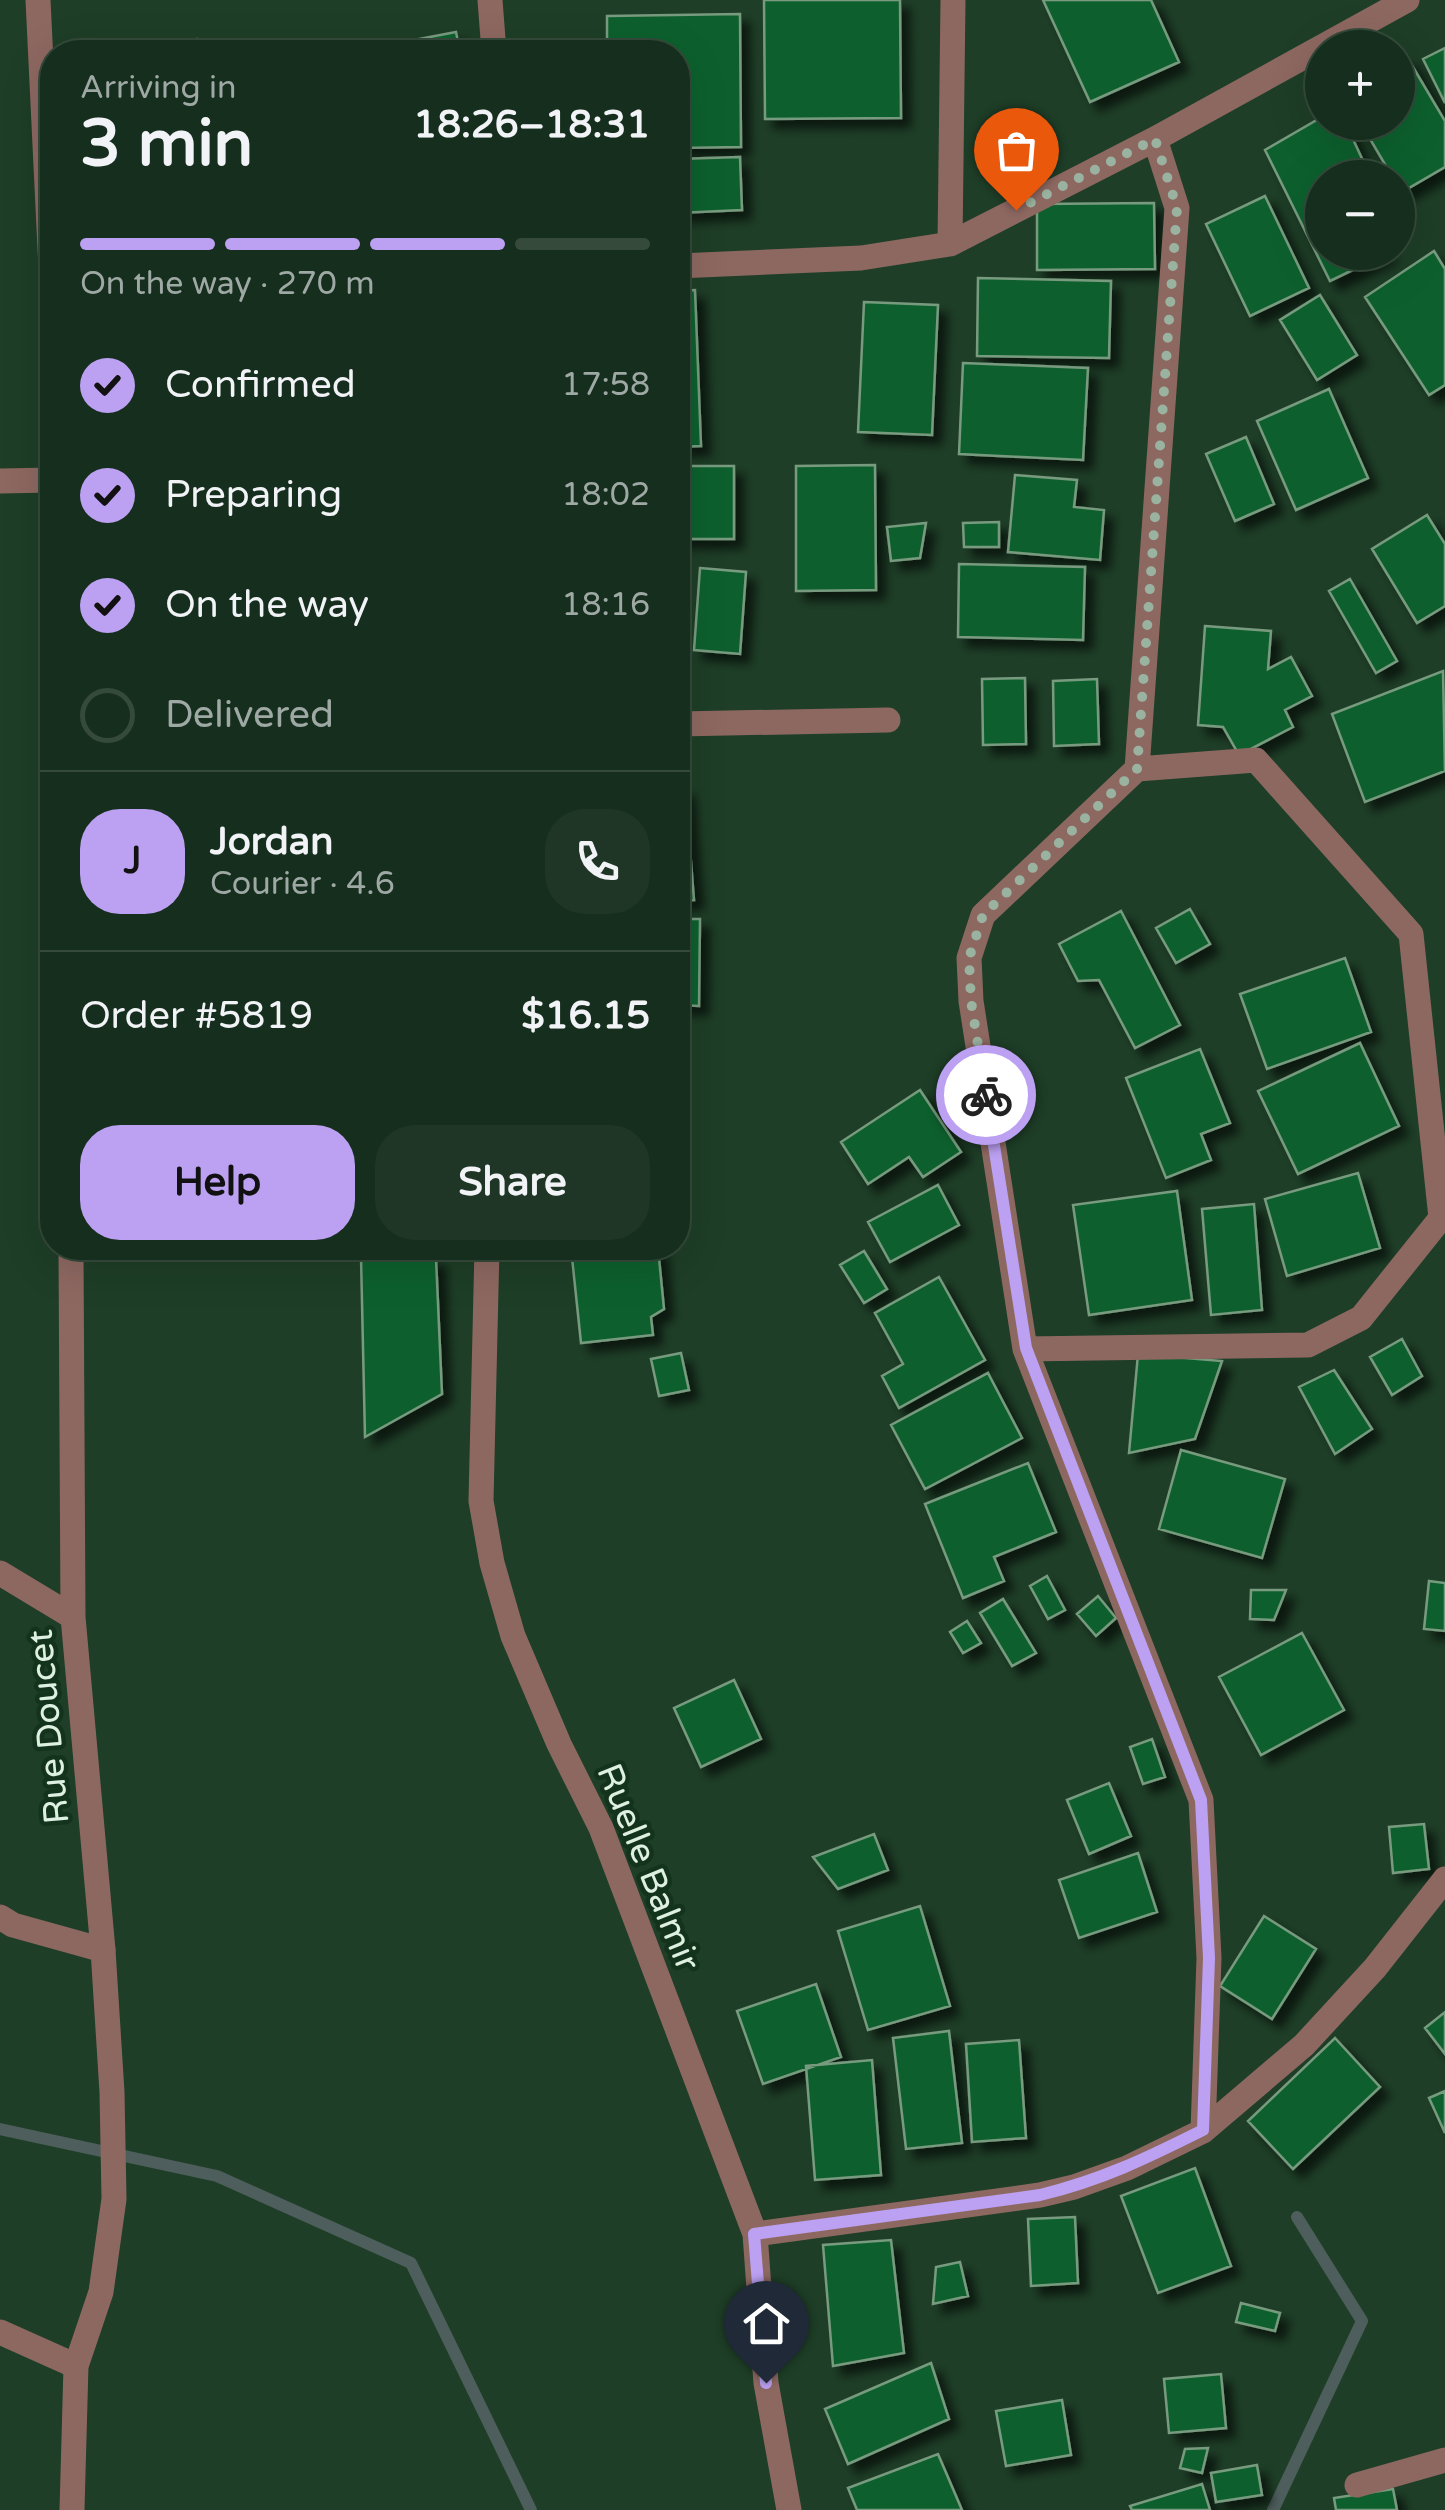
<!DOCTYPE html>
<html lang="en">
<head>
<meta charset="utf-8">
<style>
	:root { --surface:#162e1d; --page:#1f3626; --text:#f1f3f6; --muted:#9ea8a4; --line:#354a3b; --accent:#bca0f2 }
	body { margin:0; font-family:"Varela Round",sans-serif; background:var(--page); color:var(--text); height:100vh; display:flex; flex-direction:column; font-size:38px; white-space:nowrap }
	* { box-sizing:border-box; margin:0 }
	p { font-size:32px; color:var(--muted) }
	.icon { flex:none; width:55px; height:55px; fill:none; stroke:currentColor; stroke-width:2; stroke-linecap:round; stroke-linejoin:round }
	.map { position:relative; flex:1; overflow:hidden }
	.drawer { position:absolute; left:40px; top:40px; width:650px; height:1220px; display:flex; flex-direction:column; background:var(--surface); border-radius:40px; box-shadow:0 10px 40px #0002,0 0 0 2px var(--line) }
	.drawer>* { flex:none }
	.controls { position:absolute; left:1305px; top:30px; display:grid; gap:20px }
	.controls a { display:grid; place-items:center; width:110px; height:110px; border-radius:50%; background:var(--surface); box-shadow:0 10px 40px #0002,0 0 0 2px var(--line); font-size:50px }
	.pin { position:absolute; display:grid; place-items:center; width:85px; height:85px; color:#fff; margin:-102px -42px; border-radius:50% 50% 50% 0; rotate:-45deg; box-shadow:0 0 10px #0007 }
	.pin .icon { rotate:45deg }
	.courier { position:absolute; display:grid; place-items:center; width:100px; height:100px; margin:-50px; border:8px solid #bca0f2; border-radius:50%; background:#fff; color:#222; box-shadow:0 2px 12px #0007 }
	.overview em { font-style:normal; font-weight:700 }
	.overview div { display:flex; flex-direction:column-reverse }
	.overview { display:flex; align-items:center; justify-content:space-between; height:170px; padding:0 40px }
	h1 { font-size:65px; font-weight:700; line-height:75px }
	.bar { display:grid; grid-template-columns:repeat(4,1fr); gap:15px 10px; align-content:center; height:120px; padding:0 40px }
	.bar i { height:12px; border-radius:8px; background:var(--line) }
	.bar .active { background:var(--accent) }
	.bar p { grid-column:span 4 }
	.line { display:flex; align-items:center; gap:25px; padding:0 40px; border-top:2px solid var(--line) }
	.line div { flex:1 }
	.round { display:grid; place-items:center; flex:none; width:105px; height:105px; border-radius:40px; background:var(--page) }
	ol { padding:0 40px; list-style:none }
	li { display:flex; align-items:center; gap:30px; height:110px }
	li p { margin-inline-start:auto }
	li .icon { padding:10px; border-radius:50%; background:var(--accent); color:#111; stroke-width:4 }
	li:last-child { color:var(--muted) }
	li i { width:55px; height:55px; border:5px solid var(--line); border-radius:50% }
	.cta { display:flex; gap:20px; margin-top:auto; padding:20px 40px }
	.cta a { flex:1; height:115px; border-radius:40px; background:var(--accent); color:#111; font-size:40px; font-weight:700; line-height:115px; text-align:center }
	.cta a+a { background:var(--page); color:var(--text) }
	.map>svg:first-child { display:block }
</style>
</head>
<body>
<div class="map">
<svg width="1445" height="2510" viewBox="0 0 1445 2510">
	<defs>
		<filter id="shadow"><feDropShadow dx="9" dy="9" stdDeviation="5" flood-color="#0009"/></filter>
	</defs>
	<rect width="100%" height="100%" fill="#1e3e27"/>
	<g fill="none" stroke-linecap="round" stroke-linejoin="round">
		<path stroke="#4e5e5c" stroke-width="12" d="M0 2129 217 2176 411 2263 531 2510
			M1273 2510 1362 2321 1297 2217"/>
	</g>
	<path fill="#0f612e" stroke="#789b7f" stroke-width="2.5" filter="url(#shadow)" d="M764 0H900L901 118 765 119Z
		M1043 0H1151L1179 62 1090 102Z
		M740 14 741 147 678 148V52H607V16Z
		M456 32 460 52H351Z
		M197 39 198 52H129V44Z
		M1445 48V103L1423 59Z
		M1407 57 1445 121V167L1402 192 1398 186V178H1393L1360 122H1398V63Z
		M1322 117V122H1345L1371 178H1322V252H1390L1330 281 1265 150Z
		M740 157 742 210 678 213V159Z
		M1265 196 1309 288 1250 316 1206 224Z
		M1154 203 1155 269 1037 270V204Z
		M1434 251 1445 269V385L1429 395 1365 297Z
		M978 278 1111 281 1109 358 977 356Z
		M695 290 701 446 678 447V291Z
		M1320 295 1357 355 1317 380 1280 320Z
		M864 302 938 305 932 435 858 432Z
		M963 363 1088 368 1083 460 959 454Z
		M1329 389 1368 478 1296 510 1257 421Z
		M1246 437 1274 504 1235 521 1206 454Z
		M875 465 876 590 796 591V466Z
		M678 466H734V539H678Z
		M1015 475 1077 480 1074 507 1104 510 1100 560 1008 552Z
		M1427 515 1445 544V606L1417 623 1372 549Z
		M999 522V547H964L963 523Z
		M926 523 920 558 891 561 887 527Z
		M959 564 1085 567 1083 640 958 637Z
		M700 568 746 572 740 654 694 650Z
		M1350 579 1397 661 1376 673 1329 591Z
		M1205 626 1271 631 1268 669 1291 657 1312 696 1285 710 1293 727 1239 755 1223 727 1198 725Z
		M1443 671 1445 771 1365 802 1332 714Z
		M1025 678 1026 744 983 745 982 679Z
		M1097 679 1099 744 1054 746 1053 681Z
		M685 787 694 900 678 901V788Z
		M1190 909 1210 944 1176 963 1156 928Z
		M1121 911 1180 1025 1135 1048 1099 980 1078 981 1059 944Z
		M678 919H700L699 1006 678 1005Z
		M1345 958 1371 1032 1267 1069 1240 994Z
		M1360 1043 1399 1126 1298 1174 1258 1091Z
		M1200 1049 1230 1123 1201 1134 1211 1160 1166 1178 1126 1078Z
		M920 1090 961 1152 923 1177 909 1157 868 1184 841 1142Z
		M1358 1173 1380 1248 1287 1276 1265 1199Z
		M938 1185 959 1225 890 1262 868 1222Z
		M1177 1191 1192 1300 1089 1315 1073 1205Z
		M1254 1204 1262 1310 1211 1315 1202 1209Z
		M571 1248H658L664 1309 651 1317 653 1335 581 1343Z
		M864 1251 887 1289 864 1303 840 1265Z
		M361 1257 436 1258 442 1394 365 1437Z
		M939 1277 985 1360 899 1408 882 1376 903 1364 875 1313Z
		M1402 1339 1422 1376 1392 1395 1370 1357Z
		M681 1353 689 1390 659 1396 651 1359Z
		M1138 1354 1222 1361 1195 1439 1129 1453Z
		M1334 1370 1372 1429 1335 1454 1299 1387Z
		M988 1373 1022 1438 925 1489 891 1425Z
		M1181 1450 1285 1479 1262 1558 1159 1529Z
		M1028 1463 1056 1532 994 1557 1004 1581 963 1598 925 1504Z
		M1047 1576 1065 1610 1048 1619 1030 1586Z
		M1429 1581 1445 1583V1631L1424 1629Z
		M1251 1590H1286L1274 1620 1250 1619Z
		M1098 1596 1116 1618 1096 1636 1077 1614Z
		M1003 1599 1036 1653 1012 1666 980 1613Z
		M967 1621 981 1643 963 1653 950 1632Z
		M1302 1633 1344 1710 1261 1755 1219 1677Z
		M734 1680 761 1739 701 1767 674 1708Z
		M1152 1739 1165 1777 1143 1784 1130 1747Z
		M1109 1783 1131 1836 1089 1854 1067 1800Z
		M1424 1824 1429 1869 1393 1873 1389 1827Z
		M874 1834 888 1870 838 1889 813 1857Z
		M1138 1853 1157 1912 1079 1938 1059 1880Z
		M920 1906 950 2006 868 2030 838 1931Z
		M1264 1916 1316 1949 1272 2019 1220 1986Z
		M816 1984 841 2057 763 2084 737 2011Z
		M1445 2012V2054L1425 2028Z
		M949 2031 962 2143 906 2149 893 2038Z
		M1335 2038 1380 2087 1293 2169 1248 2121Z
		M1019 2040 1026 2138 972 2142 966 2044Z
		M872 2060 881 2175 815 2180 806 2066Z
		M1445 2091V2133L1429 2098Z
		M1195 2168 1231 2266 1158 2293 1121 2196Z
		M1075 2217 1078 2283 1031 2286 1028 2219Z
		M891 2240 904 2353 833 2366 823 2245Z
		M960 2262 968 2296 933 2304 936 2267Z
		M1241 2303 1280 2313 1275 2331 1236 2322Z
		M931 2363 949 2419 848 2464 825 2409Z
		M1221 2374 1226 2428 1169 2433 1164 2379Z
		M1062 2400 1071 2455 1006 2466 996 2411Z
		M1208 2448 1202 2473 1180 2468 1185 2449Z
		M938 2454 962 2510H857L848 2488Z
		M1257 2465 1262 2495 1216 2502 1211 2473Z
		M1202 2484 1210 2510H1132L1130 2506Z
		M1393 2489 1397 2510H1336L1334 2498Z"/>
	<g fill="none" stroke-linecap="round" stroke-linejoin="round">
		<path stroke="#8d6861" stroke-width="25" d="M0 1917 13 1925 103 1950"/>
		<path stroke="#8d6861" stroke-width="25" d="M38 0 52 290
			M490 0 494 52
			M1155 139 1177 208 1137 769 983 915 969 958 971 1001 1025 1349 1201 1800 1209 1958 1203 2131
			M950 244 953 0
			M678 266 861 258 950 244 1155 139 1407 0
			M0 481 52 480
			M678 724 888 720
			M71 1248 73 1617 103 1950 112 2092 114 2199 101 2292 76 2366 72 2510
			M487 1248 481 1501 492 1563 513 1636 559 1744 601 1828 755 2234 766 2383 789 2510
			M1025 1349 1308 1345 1361 1318 1441 1218 1411 934 1256 760 1137 769
			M0 1573 73 1617
			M755 2234 1040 2195 1074 2187 1127 2168 1203 2131 1304 2045 1375 1968 1445 1879
			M0 2332 76 2366
			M1357 2485 1445 2460"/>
	</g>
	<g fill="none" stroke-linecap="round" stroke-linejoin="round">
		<path stroke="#9ab2a0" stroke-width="10" stroke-dasharray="0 18" d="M986 1095 971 1001 969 958 983 915 1137 769 1177 208 1155 139 1016 210"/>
		<path stroke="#bca0f2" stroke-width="12" d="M766 2383 754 2234 1040 2195C1102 2180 1147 2158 1203 2130L1209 1958 1201 1800 1026 1348 986 1095"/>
	</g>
	<g text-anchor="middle" stroke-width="9" stroke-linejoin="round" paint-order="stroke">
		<g font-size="35" fill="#ddf0e1" stroke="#14331d">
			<text transform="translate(48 1727) rotate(-95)" y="12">Rue Doucet</text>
			<text transform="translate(649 1867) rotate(68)" y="12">Ruelle Balmir</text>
		</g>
	</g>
</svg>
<div class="controls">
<a>+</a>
<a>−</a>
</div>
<div class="pin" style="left:1016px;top:210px;background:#ea580c"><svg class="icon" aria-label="bag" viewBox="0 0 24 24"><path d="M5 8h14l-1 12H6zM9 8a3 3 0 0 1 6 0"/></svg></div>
<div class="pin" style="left:766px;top:2383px;background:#1f2937"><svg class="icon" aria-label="home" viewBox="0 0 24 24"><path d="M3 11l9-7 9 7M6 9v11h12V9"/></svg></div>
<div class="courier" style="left:986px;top:1095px"><svg class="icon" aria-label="bike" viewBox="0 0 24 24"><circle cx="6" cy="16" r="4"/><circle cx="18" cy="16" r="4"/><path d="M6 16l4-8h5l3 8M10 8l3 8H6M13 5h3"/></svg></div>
<section class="drawer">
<div class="overview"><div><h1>3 min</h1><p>Arriving in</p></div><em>18:26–18:31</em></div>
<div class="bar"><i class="active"></i><i class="active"></i><i class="active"></i><i></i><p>On the way · 270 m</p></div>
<ol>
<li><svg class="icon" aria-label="check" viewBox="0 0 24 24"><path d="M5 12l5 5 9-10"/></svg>Confirmed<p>17:58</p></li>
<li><svg class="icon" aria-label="check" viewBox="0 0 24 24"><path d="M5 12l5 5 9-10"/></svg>Preparing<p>18:02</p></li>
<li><svg class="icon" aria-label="check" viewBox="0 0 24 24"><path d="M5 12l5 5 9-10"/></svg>On the way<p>18:16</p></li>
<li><i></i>Delivered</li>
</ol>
<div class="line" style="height:180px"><b class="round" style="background:var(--accent);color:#111">J</b><div><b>Jordan</b><p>Courier · 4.6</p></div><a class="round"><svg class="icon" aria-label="phone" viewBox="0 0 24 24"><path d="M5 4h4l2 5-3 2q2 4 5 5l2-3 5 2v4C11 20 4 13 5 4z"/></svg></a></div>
<div class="line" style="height:130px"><div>Order #5819</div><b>$16.15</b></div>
<div class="cta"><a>Help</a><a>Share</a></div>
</section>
</div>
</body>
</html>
